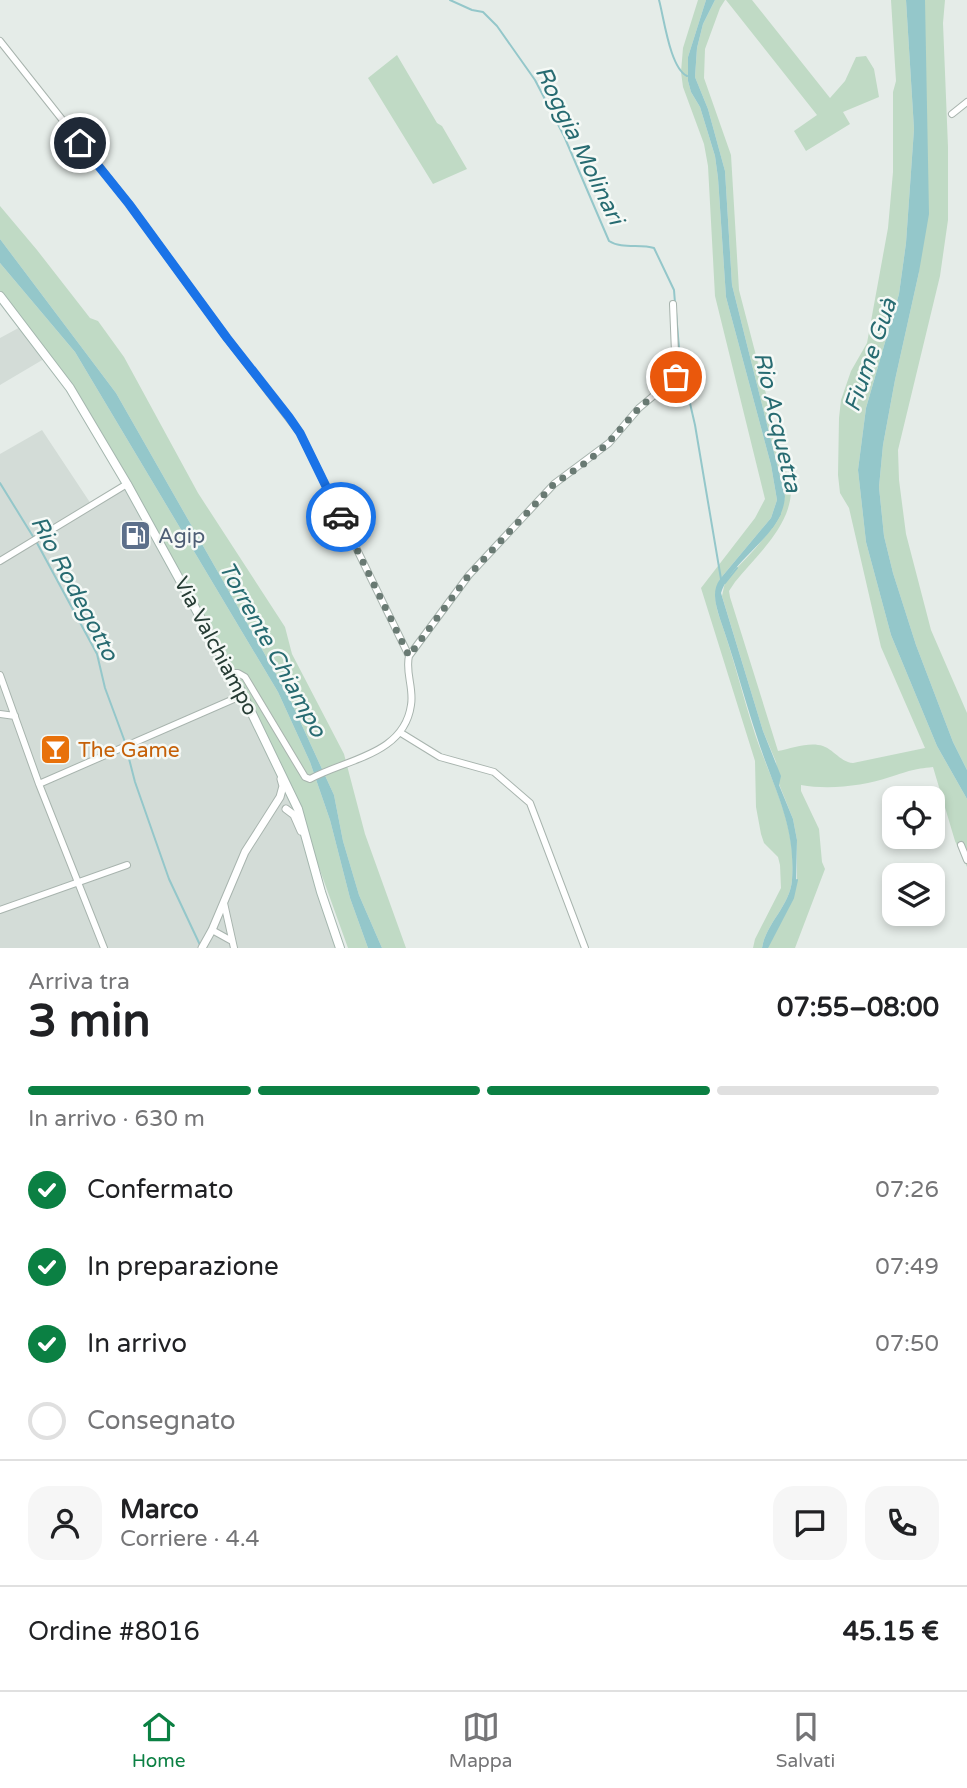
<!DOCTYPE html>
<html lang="it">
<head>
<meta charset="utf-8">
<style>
	:root { --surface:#fff; --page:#f6f6f6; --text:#202124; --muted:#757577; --line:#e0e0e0; --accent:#0b8043 }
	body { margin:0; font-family:"Varela Round",sans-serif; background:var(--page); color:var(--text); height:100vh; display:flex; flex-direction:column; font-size:26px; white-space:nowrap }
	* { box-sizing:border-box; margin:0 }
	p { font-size:23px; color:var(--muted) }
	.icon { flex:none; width:38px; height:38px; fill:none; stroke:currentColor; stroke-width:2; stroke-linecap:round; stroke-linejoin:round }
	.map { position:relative; height:948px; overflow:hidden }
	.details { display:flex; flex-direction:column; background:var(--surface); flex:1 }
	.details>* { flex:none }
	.fabs { position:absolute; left:882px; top:786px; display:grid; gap:14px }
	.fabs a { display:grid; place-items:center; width:63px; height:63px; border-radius:14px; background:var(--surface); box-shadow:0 4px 10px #0003; font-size:35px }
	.pin { position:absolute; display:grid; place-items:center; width:60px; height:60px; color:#fff; margin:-30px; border:4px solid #fff; border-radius:50%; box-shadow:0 2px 7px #0007 }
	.courier { position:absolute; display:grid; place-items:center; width:70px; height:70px; margin:-35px; border:5px solid #1a73e8; border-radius:50%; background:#fff; color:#222; box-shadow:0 2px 9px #0007 }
	.overview em { font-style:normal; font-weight:700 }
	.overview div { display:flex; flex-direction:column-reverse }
	.overview { display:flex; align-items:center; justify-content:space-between; height:119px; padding:0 28px }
	h1 { font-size:46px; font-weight:700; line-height:52px }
	.bar { display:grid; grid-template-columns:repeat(4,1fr); gap:10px 7px; align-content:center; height:84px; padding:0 28px }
	.bar i { height:9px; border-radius:5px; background:var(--line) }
	.bar .selected { background:var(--accent) }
	.bar p { grid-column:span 4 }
	.line { display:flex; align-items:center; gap:18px; padding:0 28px; border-top:2px solid var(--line) }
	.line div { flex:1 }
	.round { display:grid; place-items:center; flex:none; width:74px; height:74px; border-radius:21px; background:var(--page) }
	ol { padding:0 28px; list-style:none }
	li { display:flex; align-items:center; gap:21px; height:77px }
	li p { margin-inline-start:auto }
	li .icon { padding:7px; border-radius:50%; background:var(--accent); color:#fff; stroke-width:4 }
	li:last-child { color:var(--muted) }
	li i { width:38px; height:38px; border:4px solid var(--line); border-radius:50% }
	.menu { display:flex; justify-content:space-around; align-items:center; height:98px; border-top:2px solid var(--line); background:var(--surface); font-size:19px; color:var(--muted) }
	.menu a { display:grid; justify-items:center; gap:4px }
	.menu .selected { color:var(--accent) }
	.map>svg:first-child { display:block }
</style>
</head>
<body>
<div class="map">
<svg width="967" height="948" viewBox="0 0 967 948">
	<rect width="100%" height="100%" fill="#e5ece8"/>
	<path fill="#d3dcd7" d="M24 325 49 356 0 385V338Z
		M42 430 91 504 126 483 289 784 339 948H0V454Z"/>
	<path fill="#c0dac5" d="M698 0H706L688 57V81L691 92 700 107 715 156 718 178 726 297 771 465 777 500 771 518 720 579C713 594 715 604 720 619 734 658 743 698 756 737 773 786 797 826 792 880 790 906 766 923 762 948H753L755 939 781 888 780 865 778 857 764 843 761 834 756 807 755 761 701 588 755 518 765 499 715 296 708 166 704 144 683 87 681 72 683 48Z
		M715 0H725L720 8 705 49 704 78 731 155 739 290 791 490C791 526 756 556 735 582L729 591 730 597 778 751C790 749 806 743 818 745 832 746 839 762 853 763L925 748 881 647 849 508 840 493 838 475 839 418 841 400 851 371 867 343 888 228 893 172V92L896 81 891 0H906L914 129 906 243 899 294 866 408 858 470 866 542 891 635 937 746 967 799V867L955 841 933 767C913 769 909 771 890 777 864 786 829 790 801 785V791L819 829 822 862 825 869 795 948H767L793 897 797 879V840L793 819 779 784 776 762 763 731 722 596 725 582 729 576C750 554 780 527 785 496L732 285 725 171 708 109 695 77 697 48 703 24Z
		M726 0H752L830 98 845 81 856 57 866 56 874 69 879 97 843 112 850 124 806 151 794 131 817 115Z
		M925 0H945L943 23 948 147V220L940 276 898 450 899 480 906 534 931 630 967 713V770L953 742 916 645 893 573 884 536 879 487 883 445 895 380 919 272 925 81Z
		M397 55 437 123 442 126 467 169 433 184 368 78Z
		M0 206 37 250 90 318 98 321 124 357 198 493 285 627 292 654 344 754 365 834 406 948H382L359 895 343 841 334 795 288 695 116 393 0 239Z
		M0 263 75 352 278 692 310 762 330 820 350 898 368 948H348L289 784 91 419 0 292Z"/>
	<path fill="#94c7ca" d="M706 0H715L703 24 697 48 695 77 708 109 725 171 732 285 785 496C783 536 733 557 721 593L763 731 781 776 779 785 793 819 797 840 796 886 793 897 767 948H762C766 923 790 906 792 880 796 824 773 788 757 737 744 698 734 658 720 619 716 605 711 592 720 579L771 518 777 500 771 465 726 297 718 178 715 156 700 107 691 92 688 81V57Z
		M906 0H925L929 214 919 272 895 380 883 445 879 487 884 536 893 573 916 645 953 742 967 770V799L937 746 891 635 866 542 858 470 866 408 899 294 906 243 914 129Z
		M0 239 116 393 288 695 334 795 343 841 359 895 382 948H368L350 898 330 820 310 762 278 692 75 352 0 263Z"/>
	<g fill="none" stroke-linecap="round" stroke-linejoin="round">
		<path stroke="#94c7ca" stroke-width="2" d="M450 0 472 10 483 12 497 26 535 80 564 136 609 241C621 249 640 244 654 248L674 290 675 303
			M659 0C664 18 670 68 687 76
			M676 312 680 360 695 425 721 579
			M0 483 37 543 97 654 105 688 125 742
			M772 527 780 514
			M725 583 737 568
			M126 747 135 782 169 879 200 945
			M767 948 793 898 797 880"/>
		<defs>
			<path id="minor" d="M0 41 129 204 227 338 300 433 409 656
				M952 114 967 102
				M0 561 127 484
				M231 673H238L245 677 305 777 310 779C346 759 404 755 411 705 414 688 405 672 409 656L469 575 554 484 609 443 639 408 676 377 673 304
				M0 675 39 784 104 948
				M0 714 15 716
				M401 733 440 757 494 772 530 803 585 948
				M39 784 243 695
				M961 845 967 860
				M224 903 234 948
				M0 910 127 865
				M212 930 230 940"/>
			<path id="tertiary" d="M286 809 294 815 301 831
				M202 948 212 930 245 852 280 797 283 786 281 779"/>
			<path id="secondary" d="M0 296 70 388 127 484 243 695 298 809 321 892 340 948"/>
		</defs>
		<use href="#minor" stroke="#a8b4ae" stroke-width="8"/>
		<use href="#tertiary" stroke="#a8b4ae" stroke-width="9"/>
		<use href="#secondary" stroke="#a4b6ae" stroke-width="10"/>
		<use href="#minor" stroke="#fff" stroke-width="6"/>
		<use href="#tertiary" stroke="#fff" stroke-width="7"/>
		<use href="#secondary" stroke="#fff" stroke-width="8"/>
	</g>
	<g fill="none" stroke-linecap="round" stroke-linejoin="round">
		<path stroke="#697a73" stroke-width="7" stroke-dasharray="0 12.6" d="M341 517 409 656 469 575 554 484 588 461 608 443 639 408 676 377"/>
		<path stroke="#1a73e8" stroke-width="9" d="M80 143 129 204 227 338 289 417 300 433 341 517"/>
	</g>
	<defs>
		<symbol id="fuel-square" viewBox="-11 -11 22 22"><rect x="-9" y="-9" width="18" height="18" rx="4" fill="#5c6f8a" stroke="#f5f9f6"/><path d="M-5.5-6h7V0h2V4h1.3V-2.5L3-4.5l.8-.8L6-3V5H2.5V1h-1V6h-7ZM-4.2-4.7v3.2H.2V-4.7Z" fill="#fff"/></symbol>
		<symbol id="bar-square" viewBox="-11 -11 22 22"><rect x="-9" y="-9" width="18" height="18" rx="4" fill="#e8710a" stroke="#f5f9f6"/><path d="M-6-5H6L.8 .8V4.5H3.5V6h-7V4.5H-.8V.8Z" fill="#fff"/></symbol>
	</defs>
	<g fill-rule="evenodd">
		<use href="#fuel-square" x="118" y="518" width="35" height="35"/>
		<use href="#bar-square" x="38" y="732" width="35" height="35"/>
	</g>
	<g text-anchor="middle" stroke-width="5" stroke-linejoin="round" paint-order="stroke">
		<g font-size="21" fill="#4e5e75" stroke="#f5f9f6" text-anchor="start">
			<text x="158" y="543">Agip</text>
		</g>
		<g font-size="21" fill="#263c34" stroke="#f5f9f6">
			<text transform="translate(216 646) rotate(62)" y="7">Via Valchiampo</text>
		</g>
		<g font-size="21" fill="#c56008" stroke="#f5f9f6" text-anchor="start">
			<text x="78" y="757">The Game</text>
		</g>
		<g font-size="23" font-style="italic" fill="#276b71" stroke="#f5f9f6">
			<text transform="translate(580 145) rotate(64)" y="8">Roggia Molinari</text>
			<text transform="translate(870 355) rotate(-71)" y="8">Fiume Guà</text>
			<text transform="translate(778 422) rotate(77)" y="8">Rio Acquetta</text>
			<text transform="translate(75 588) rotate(62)" y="8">Rio Rodegotto</text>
			<text transform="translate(273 649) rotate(61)" y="8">Torrente Chiampo</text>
		</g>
	</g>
</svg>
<div class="fabs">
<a><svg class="icon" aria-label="locate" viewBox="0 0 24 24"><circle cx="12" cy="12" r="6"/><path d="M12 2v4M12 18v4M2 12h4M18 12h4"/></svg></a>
<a><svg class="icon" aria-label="layers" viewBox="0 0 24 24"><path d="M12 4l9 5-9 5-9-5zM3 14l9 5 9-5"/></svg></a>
</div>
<div class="pin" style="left:676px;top:377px;background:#ea580c"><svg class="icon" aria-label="bag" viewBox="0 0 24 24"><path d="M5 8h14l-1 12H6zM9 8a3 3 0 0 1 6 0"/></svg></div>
<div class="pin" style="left:80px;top:143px;background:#1f2937"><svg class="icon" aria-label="home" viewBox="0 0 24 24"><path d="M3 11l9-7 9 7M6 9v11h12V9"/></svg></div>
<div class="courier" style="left:341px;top:517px"><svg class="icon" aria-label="car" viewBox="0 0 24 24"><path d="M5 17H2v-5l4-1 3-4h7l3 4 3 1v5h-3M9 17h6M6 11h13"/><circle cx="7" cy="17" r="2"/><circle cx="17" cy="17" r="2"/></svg></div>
</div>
<section class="details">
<div class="overview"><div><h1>3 min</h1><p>Arriva tra</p></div><em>07:55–08:00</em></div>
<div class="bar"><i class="selected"></i><i class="selected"></i><i class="selected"></i><i></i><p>In arrivo · 630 m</p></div>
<ol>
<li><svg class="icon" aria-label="check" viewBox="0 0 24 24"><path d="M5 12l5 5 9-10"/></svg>Confermato<p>07:26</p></li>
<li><svg class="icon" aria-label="check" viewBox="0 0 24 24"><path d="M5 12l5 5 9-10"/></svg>In preparazione<p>07:49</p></li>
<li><svg class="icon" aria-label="check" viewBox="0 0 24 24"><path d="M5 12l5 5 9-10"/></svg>In arrivo<p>07:50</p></li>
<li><i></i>Consegnato</li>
</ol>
<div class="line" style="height:126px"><a class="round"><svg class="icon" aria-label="person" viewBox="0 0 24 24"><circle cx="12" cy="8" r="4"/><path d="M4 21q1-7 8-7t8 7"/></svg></a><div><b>Marco</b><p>Corriere · 4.4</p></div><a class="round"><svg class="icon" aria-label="chat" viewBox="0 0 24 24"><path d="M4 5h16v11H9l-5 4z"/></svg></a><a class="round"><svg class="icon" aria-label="phone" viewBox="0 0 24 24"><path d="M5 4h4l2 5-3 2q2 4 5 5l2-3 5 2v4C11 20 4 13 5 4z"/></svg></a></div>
<div class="line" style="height:91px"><div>Ordine #8016</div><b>45.15 €</b></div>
</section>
<nav class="menu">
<a class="selected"><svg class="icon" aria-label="home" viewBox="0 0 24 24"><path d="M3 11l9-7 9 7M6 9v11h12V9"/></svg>Home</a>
<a><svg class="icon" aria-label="map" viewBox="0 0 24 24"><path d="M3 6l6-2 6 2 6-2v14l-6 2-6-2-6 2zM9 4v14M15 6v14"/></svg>Mappa</a>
<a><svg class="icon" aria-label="saved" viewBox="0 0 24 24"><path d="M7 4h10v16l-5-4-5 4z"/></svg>Salvati</a>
</nav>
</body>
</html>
